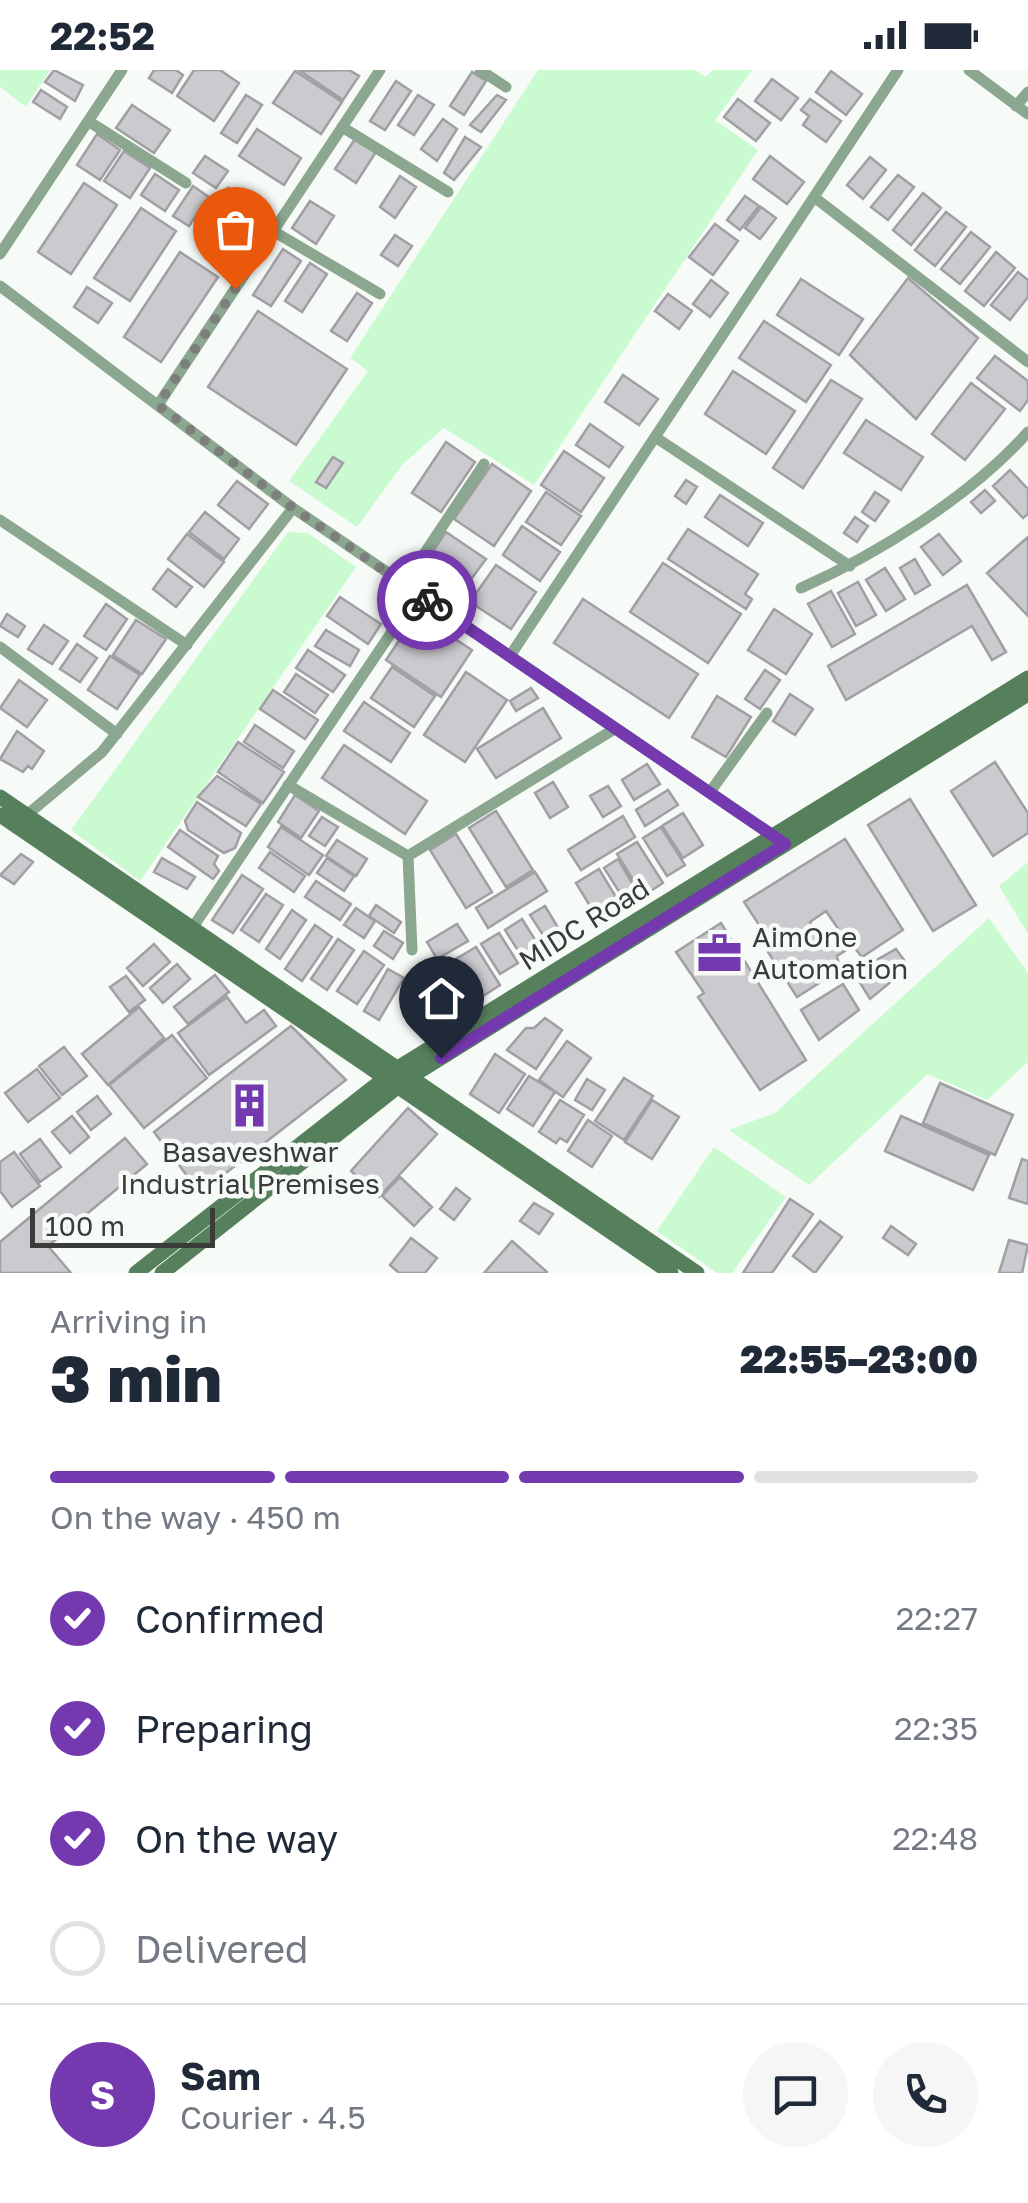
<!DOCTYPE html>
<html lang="en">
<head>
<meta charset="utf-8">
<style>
	:root { --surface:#fff; --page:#f6f6f7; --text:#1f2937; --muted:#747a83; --line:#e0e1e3; --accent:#7439af }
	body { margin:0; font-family:"Golos Text",sans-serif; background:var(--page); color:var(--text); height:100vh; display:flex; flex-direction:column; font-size:38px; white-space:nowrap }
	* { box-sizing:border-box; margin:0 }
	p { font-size:32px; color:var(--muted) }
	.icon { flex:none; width:55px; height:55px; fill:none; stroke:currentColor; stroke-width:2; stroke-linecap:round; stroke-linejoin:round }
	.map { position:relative; height:1203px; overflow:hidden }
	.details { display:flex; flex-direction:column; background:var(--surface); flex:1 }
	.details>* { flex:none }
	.scale { position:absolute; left:30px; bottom:25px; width:185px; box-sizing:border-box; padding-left:10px; border:5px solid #3a3c3a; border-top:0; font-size:28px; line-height:35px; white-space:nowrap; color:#3a3c3a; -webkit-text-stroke:8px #f7fbf8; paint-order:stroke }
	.pin { position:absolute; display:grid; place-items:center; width:85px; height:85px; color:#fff; margin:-102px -42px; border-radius:50% 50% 50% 0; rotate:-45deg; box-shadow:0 0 10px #0007 }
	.pin .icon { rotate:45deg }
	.courier { position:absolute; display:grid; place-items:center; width:100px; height:100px; margin:-50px; border:8px solid #7439af; border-radius:50%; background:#fff; color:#222; box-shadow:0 2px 12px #0007 }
	.headline em { font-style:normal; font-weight:800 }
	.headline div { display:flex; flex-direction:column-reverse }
	.headline { display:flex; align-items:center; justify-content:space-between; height:170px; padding:0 50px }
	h1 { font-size:65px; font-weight:800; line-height:75px }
	.bar { display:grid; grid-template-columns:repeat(4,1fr); gap:15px 10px; align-content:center; height:120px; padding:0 50px }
	.bar i { height:12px; border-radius:8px; background:var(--line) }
	.bar .active { background:var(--accent) }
	.bar p { grid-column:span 4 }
	.line { display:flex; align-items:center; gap:25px; padding:0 50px; border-top:2px solid var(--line) }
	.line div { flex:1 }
	.round { display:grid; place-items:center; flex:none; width:105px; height:105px; border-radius:52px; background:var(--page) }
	ol { padding:0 50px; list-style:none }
	li { display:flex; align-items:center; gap:30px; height:110px }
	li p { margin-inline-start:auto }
	li .icon { padding:10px; border-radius:50%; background:var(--accent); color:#fff; stroke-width:4 }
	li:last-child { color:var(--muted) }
	li i { width:55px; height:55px; border:5px solid var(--line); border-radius:50% }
	.status { display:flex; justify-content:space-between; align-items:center; height:70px; padding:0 50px; background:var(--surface); direction:ltr }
	.status svg { height:28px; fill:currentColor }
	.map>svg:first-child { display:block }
</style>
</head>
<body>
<div class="status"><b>22:52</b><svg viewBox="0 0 49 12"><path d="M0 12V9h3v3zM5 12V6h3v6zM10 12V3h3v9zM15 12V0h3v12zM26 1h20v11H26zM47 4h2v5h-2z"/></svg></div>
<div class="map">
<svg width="1028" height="1203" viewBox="0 0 1028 1203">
	<rect width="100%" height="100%" fill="#f7fbf8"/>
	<path fill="#cafad0" d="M0 0H50L26 37 0 17Z
		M538 0H695L706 7 712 0H752L715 50 758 80 534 415 444 358 403 394 357 457 289 411 368 301 350 288Z
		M288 462 308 463 356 497 140 811 71 760Z
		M1028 792V864L999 816Z
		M989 848 1028 903V992L987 1030 928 1004 809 1115 729 1060 775 1043Z
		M714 1077 786 1127 732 1203H717L657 1161Z"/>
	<path fill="#cbcace" stroke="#a09fa3" stroke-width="2.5" fill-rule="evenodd" d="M54 0 83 15 75 31 45 12Z
		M154 0H176L183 5 172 23 149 8Z
		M194 0H220L239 13 214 51 177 26Z
		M349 0 359 6 343 30 300 1Z
		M295 1 342 32 321 64 273 33Z
		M831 1 862 24 846 45 816 22Z
		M472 2 486 11 464 45 450 36Z
		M772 9 798 28 781 50 755 31Z
		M396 11 411 21 385 60 370 51Z
		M41 20 67 37 60 49 33 32Z
		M246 25 262 35 237 73 221 63Z
		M418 25 434 35 414 65 398 55Z
		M497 25 506 30 481 62 470 55Z
		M738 29 770 53 756 71 724 47Z
		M810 29 841 51 826 72 803 55 809 46 801 40Z
		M132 35 170 60 154 83 116 58Z
		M443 49 457 59 437 91 421 79Z
		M257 59 301 88 284 115 239 86Z
		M97 64 120 80 100 110 77 95Z
		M465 67 481 77 454 110 444 103Z
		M355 69 376 82 356 113 335 99Z
		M124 81 150 98 130 128 104 111Z
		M205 86 228 101 216 118 193 103Z
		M770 86 804 112 787 134 753 109Z
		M870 87 886 100 863 129 847 115Z
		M155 104 179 120 165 141 141 125Z
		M898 105 914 117 888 150 871 137Z
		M400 106 416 117 395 148 380 137Z
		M84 113 117 135 71 204 38 182Z
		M193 116 209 127 189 156 173 146Z
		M228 118 265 142 253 161 216 136Z
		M923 123 941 138 911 175 893 160Z
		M745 126 759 136 740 160 727 150Z
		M310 131 334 146 316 174 292 158Z
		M761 137 776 148 760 169 745 158Z
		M141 138 176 161 130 231 94 208Z
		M946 142 966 157 935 196 915 180Z
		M213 144 248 167 237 183 202 160Z
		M715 154 738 171 713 205 689 187Z
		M971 162 990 177 960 214 941 199Z
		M395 165 412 176 398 196 381 185Z
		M283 179 301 191 271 236 253 225Z
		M180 182 218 207 161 292 124 267Z
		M996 182 1015 198 984 236 965 221Z
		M310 193 327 204 302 242 285 231Z
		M1018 202 1028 210V227L1010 250 991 235Z
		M908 208 978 268 916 349 850 285Z
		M801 209 863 249 839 285 777 245Z
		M711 210 728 223 710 247 693 234Z
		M87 217 112 233 98 253 74 237Z
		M357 223 372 233 347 271 331 261Z
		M668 224 692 241 679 259 655 241Z
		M258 241 347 299 296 375 208 317Z
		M764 251 831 295 806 332 739 288Z
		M995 286 1028 311V330L1020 341 977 308Z
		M733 301 795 341 766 384 705 344Z
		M623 305 658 329 639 355 605 332Z
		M831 310 862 329 803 418 773 398Z
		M971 313 1005 339 965 390 932 364Z
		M866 350 923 387 901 420 844 383Z
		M590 354 623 377 609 397 576 375Z
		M446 372 475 392 441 442 412 423Z
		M564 381 604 408 581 442 541 415Z
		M333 387 343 393 326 418 316 412Z
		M492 394 531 421 494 476 454 449Z
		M1010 400 1028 419V444L1023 448 993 416Z
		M686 410 697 417 686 434 675 426Z
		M237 411 268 434 249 459 218 435Z
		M985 420 995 431 981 443 971 432Z
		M546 422 581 446 561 475 526 452Z
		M875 422 889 431 875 451 862 442Z
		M720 425 763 453 748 476 705 447Z
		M205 442 239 469 224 489 189 462Z
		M855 447 868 456 857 472 844 463Z
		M522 456 560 482 540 511 503 485Z
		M688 459 758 504 745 524 752 529 746 539 668 489Z
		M446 462 486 489 469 512 430 486Z
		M187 464 224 492 204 517 168 489Z
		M939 464 961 491 943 505 921 477Z
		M1028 467V546L987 503Z
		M915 489 930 515 915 524 900 498Z
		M663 493 741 544 708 593 630 542Z
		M496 495 536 522 511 559 470 532Z
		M885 498 905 529 886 541 866 510Z
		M168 499 192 517 176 537 153 519Z
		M858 512 876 545 856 556 838 523Z
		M967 515 1006 582 992 590 972 556 846 630 828 596Z
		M831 521 855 564 832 577 808 534Z
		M340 527 381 554 368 574 327 546Z
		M583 529 698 604 669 648 554 573Z
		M106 534 127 549 106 580 84 566Z
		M774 539 812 564 786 604 748 580Z
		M7 544 25 556 18 567 0 556Z
		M417 544 472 580 441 627 386 590Z
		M136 550 166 569 142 604 113 585Z
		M44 555 68 571 52 594 28 579Z
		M326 560 359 580 350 596 315 576Z
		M77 574 97 588 80 612 60 599Z
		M308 580 345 605 333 622 296 598Z
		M110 586 140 605 117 639 88 620Z
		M392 597 435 626 414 657 371 628Z
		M765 600 780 610 760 639 745 629Z
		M466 602 507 630 465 692 424 665Z
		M296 604 328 625 315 643 284 622Z
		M19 610 47 630 27 657 0 638Z
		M531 618 538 628 516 641 510 631Z
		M273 620 318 650 305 669 260 639Z
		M790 624 813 639 795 665 773 651Z
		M717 626 751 647 726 687 692 667Z
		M364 632 410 663 391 692 344 661Z
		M543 638 561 668 496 708 477 679Z
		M255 655 294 681 283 698 244 672Z
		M17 661 44 681 32 699 28 696 23 702 0 689Z
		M238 672 284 702 263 733 218 702Z
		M344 675 427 731 405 764 322 708Z
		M995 692 1028 743V763L993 786 951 721Z
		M647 694 660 714 634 730 622 710Z
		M217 706 261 734 246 756 198 727Z
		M553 712 568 737 550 748 535 723Z
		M608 716 621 736 603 747 590 726Z
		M668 720 678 735 645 756 636 740Z
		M295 725 319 741 301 768 278 752Z
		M910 729 976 835 933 861 868 755Z
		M197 732 241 763 235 778 224 783 188 760 185 751Z
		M496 741 533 800 506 817 469 758Z
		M683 743 703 775 683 788 662 756Z
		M623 746 635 767 581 800 568 780Z
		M322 747 338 757 325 776 309 766Z
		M281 757 323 785 309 805 268 777Z
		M661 757 685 795 667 806 643 768Z
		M180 760 218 786 214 794 219 801 213 809 168 777Z
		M456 764 492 822 466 838 430 780Z
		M845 769 903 860 862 887 853 876 837 886 840 900 797 927 757 865 763 861 744 832ZM826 841 841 863 825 874 810 852Z
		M337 770 367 789 356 806 326 786Z
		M637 772 663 813 643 826 617 784Z
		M270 782 305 806 294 822 259 798Z
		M21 784 33 792 14 814 0 805Z
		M162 788 195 807 187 819 154 802Z
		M327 788 354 806 344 821 317 803Z
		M618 789 638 823 625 831 604 798Z
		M599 799 619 832 596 846 576 813Z
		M535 802 547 821 488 858 476 838Z
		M242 805 263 819 233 863 212 850Z
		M316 811 351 834 340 850 305 827Z
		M266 824 283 835 259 872 241 860Z
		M376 835 401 852 394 863 369 846Z
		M545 836 566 871 552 879 530 845Z
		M356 838 375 851 364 868 344 855Z
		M292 840 306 850 280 889 266 879Z
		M522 849 546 887 529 898 505 860Z
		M721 853 806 990 760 1020 698 927 704 923 676 882Z
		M457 854 468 871 437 889 427 872Z
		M315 855 332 867 302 911 285 899Z
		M384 861 403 873 393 889 374 876Z
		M499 863 518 893 500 904 481 874Z
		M338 869 354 880 327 920 311 909Z
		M154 874 170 892 143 916 127 898Z
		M476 877 500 915 480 928 456 889Z
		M896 879 909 897 870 929 854 903Z
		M364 881 384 895 357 934 337 921Z
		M449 888 473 927 455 938 431 899Z
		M177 894 190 909 163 933 150 918Z
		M388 899 404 908 379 950 364 941Z
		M215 905 229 922 188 954 174 937Z
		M126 906 145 930 129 942 110 917Z
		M843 914 859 940 819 970 801 940Z
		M227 927 246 953 264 940 276 956 209 1005 178 963Z
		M139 937 164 968 108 1015 82 984Z
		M545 948 562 960 536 999 507 980 526 958H534Z
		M291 956 346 1010 200 1123 154 1062Z
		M172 965 207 1008 144 1058 109 1015Z
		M567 971 591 988 563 1027 539 1010Z
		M64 977 87 1006 62 1025 39 996Z
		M495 984 525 1004 499 1043 470 1024Z
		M37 999 60 1028 28 1052 5 1023Z
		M529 1006 555 1022 533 1056 507 1039Z
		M624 1008 653 1026 624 1070 595 1051Z
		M587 1009 605 1020 592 1040 575 1030Z
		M940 1013 1013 1045 995 1085 923 1053Z
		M97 1026 111 1044 91 1060 77 1042Z
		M560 1030 584 1045 567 1072 560 1068 556 1073 539 1062Z
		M652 1030 679 1047 652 1089 625 1072Z
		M408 1038 437 1064 379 1127 351 1101Z
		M72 1046 89 1067 70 1083 52 1062Z
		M901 1046 989 1085 973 1120 885 1081Z
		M588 1050 612 1066 592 1097 568 1081Z
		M125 1068 147 1094 48 1176 71 1203H0V1172Z
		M40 1069 61 1097 40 1112 20 1084Z
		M14 1082 40 1116 12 1137 0 1121V1092Z
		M1022 1089 1028 1091V1134L1009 1128Z
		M400 1107 432 1137 414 1156 382 1126Z
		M456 1118 470 1129 454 1150 440 1139Z
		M790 1129 813 1144 772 1203H743Z
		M534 1133 553 1144 539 1164 520 1151Z
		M820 1151 842 1167 815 1203 793 1186Z
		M891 1156 916 1174 908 1185 883 1168Z
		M411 1168 437 1188 425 1203H399L390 1195Z
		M1009 1170 1028 1175 1022 1203H999Z
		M512 1171 547 1202V1203H484Z"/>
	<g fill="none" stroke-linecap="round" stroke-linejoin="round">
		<path stroke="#8ba78f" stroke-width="11" d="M480 0 506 17
			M969 0 1028 44
			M1016 36 1028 22
			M88 51 186 113
			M342 57 448 122
			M814 127 1028 292
			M273 161 380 224
			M0 184 122 0
			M0 216 293 438 779 769
			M158 335 380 0
			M655 367 850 496
			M0 450 187 575
			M404 514 484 394
			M801 518C878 484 971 426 1028 362
			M0 577 117 664
			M510 586 898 0
			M288 715 408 786
			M710 722 767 643
			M22 749 102 682 293 438
			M408 786 616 658
			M408 786 412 880
			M189 863 418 523"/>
		<path stroke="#567f5c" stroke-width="15" d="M0 727 697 1203
			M0 745 671 1203
			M136 1203 398 998 1028 608
			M162 1203 410 1007 1028 624"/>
	</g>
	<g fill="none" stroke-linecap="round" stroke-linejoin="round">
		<path stroke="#7c7f7c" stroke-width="10" stroke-dasharray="0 18" d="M235 219 158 335 293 438 427 530"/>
		<path stroke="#7439af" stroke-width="12" d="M427 530 785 774 441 988"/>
	</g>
	<defs>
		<symbol id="office-bare" viewBox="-9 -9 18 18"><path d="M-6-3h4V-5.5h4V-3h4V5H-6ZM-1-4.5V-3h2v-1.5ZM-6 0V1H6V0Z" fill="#7439af" stroke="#f7fbf8" stroke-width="2.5" paint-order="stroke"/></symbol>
		<symbol id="building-bare" viewBox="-9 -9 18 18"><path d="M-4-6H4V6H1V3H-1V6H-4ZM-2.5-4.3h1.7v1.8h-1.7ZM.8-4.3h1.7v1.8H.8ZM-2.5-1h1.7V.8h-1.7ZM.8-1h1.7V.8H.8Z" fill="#7439af" stroke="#f7fbf8" stroke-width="2.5" paint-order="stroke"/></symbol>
	</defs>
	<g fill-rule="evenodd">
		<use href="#office-bare" x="688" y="852" width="63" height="63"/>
		<use href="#building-bare" x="218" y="1004" width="63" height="63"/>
	</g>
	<g text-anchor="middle" stroke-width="9" stroke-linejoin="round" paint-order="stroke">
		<g font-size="28" fill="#3a3c3a" stroke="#f7fbf8">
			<text transform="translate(584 854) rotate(-32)" y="10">MIDC Road</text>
		</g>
		<g font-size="28" fill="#3a3c3a" stroke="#f7fbf8" text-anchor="start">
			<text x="752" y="877">AimOne<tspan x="752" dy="32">Automation</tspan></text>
			<text x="250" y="1092" text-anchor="middle">Basaveshwar<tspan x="250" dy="32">Industrial Premises</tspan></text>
		</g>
	</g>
</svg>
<div class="scale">100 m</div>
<div class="pin" style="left:235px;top:219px;background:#ea580c"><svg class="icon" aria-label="bag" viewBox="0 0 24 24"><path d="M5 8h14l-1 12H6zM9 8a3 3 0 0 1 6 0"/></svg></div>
<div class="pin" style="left:441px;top:988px;background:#1f2937"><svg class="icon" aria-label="home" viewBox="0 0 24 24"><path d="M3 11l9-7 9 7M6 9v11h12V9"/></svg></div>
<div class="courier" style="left:427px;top:530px"><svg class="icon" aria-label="bike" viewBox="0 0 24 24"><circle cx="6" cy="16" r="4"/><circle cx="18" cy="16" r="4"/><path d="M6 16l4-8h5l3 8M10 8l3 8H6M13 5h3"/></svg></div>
</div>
<section class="details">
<div class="headline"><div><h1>3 min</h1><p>Arriving in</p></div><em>22:55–23:00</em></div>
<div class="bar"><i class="active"></i><i class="active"></i><i class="active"></i><i></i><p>On the way · 450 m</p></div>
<ol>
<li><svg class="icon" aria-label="check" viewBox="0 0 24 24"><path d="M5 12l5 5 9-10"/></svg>Confirmed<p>22:27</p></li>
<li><svg class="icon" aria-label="check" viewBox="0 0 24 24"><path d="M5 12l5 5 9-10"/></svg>Preparing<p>22:35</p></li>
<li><svg class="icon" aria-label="check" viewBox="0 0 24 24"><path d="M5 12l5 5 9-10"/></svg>On the way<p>22:48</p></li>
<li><i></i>Delivered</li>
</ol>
<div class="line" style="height:180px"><b class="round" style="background:var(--accent);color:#fff">S</b><div><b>Sam</b><p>Courier · 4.5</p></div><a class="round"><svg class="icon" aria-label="chat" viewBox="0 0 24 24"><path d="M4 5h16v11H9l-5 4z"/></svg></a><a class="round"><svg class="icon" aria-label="phone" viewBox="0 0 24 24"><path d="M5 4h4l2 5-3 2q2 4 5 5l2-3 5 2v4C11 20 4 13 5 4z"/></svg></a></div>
</section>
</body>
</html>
